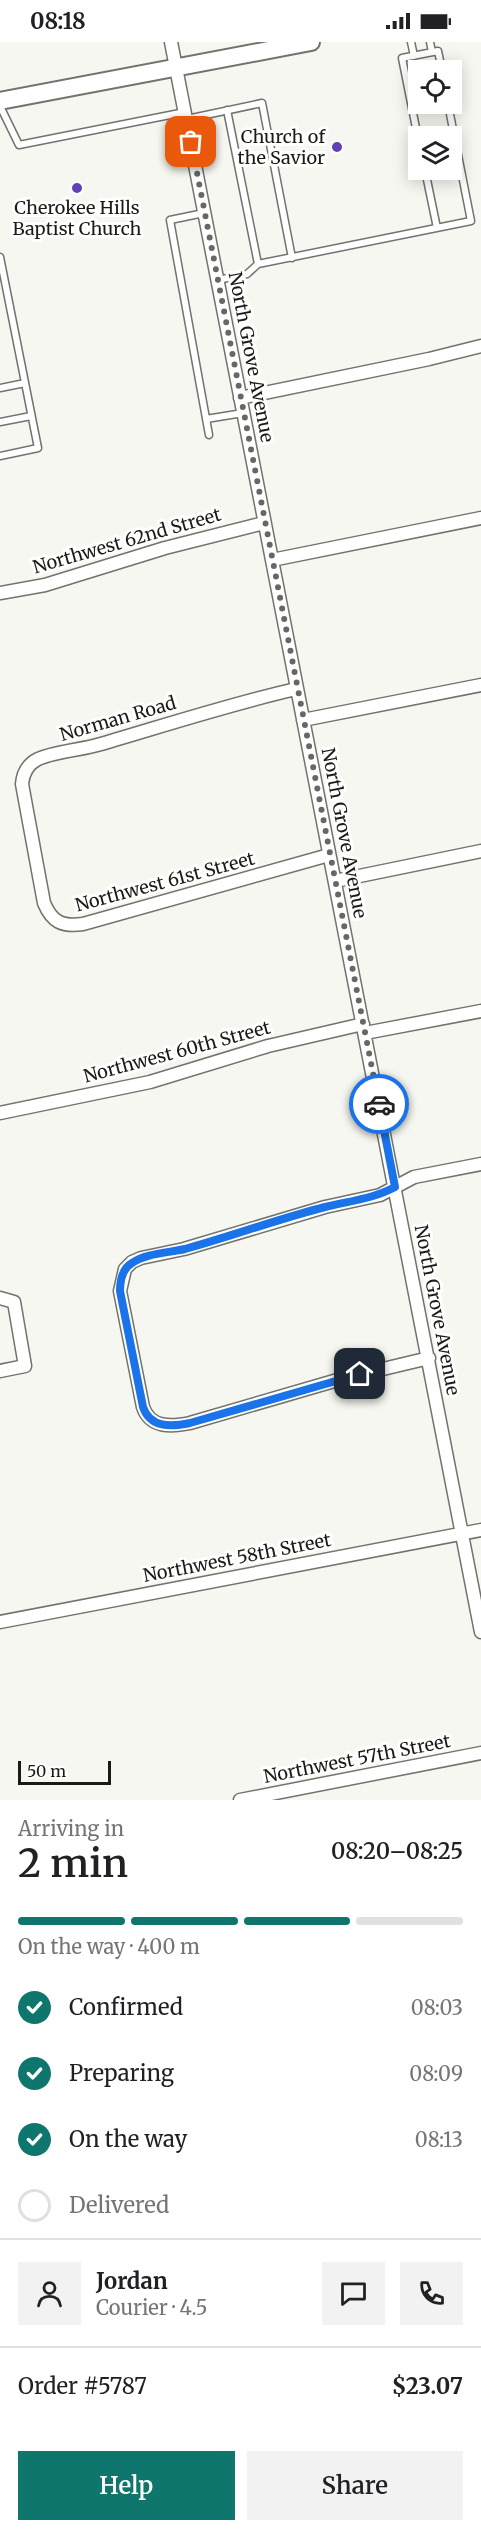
<!DOCTYPE html>
<html lang="en">
<head>
<meta charset="utf-8">
<style>
	:root { --surface:#fff; --page:#f2f2f2; --text:#202124; --muted:#757577; --line:#e0e0e0; --accent:#0f766e }
	body { margin:0; font-family:Merriweather,serif; background:var(--page); color:var(--text); height:100vh; display:flex; flex-direction:column; font-size:22px; white-space:nowrap }
	* { box-sizing:border-box; margin:0 }
	p { font-size:20px; color:var(--muted) }
	.icon { flex:none; width:33px; height:33px; fill:none; stroke:currentColor; stroke-width:2; stroke-linecap:round; stroke-linejoin:round }
	.map { position:relative; height:1758px; overflow:hidden }
	.panel { display:flex; flex-direction:column; background:var(--surface); flex:1 }
	.panel>* { flex:none }
	.fabs { position:absolute; left:408px; top:18px; display:grid; gap:12px }
	.fabs a { display:grid; place-items:center; width:54px; height:54px; border-radius:0px; background:var(--surface); box-shadow:0 3px 15px #0003; font-size:30px }
	.scale { position:absolute; left:18px; bottom:15px; width:93px; box-sizing:border-box; padding-left:6px; border:3px solid #1a1a18; border-top:0; font-size:16px; line-height:21px; white-space:nowrap; color:#1a1a18; -webkit-text-stroke:4px #fffffe; paint-order:stroke }
	.pin { position:absolute; display:grid; place-items:center; width:51px; height:51px; color:#fff; margin:-26px; border-radius:12px; box-shadow:0 3px 9px #0006 }
	.courier { position:absolute; display:grid; place-items:center; width:60px; height:60px; margin:-30px; border:4px solid #1a73e8; border-radius:50%; background:#fff; color:#222; box-shadow:0 2px 8px #0007 }
	.headline em { font-style:normal; font-weight:600 }
	.headline div { display:flex; flex-direction:column-reverse }
	.headline { display:flex; align-items:center; justify-content:space-between; height:102px; padding:0 18px }
	h1 { font-size:39px; font-weight:600; line-height:45px }
	.bar { display:grid; grid-template-columns:repeat(4,1fr); gap:9px 6px; align-content:center; height:72px; padding:0 18px }
	.bar i { height:8px; border-radius:4px; background:var(--line) }
	.bar .active { background:var(--accent) }
	.bar p { grid-column:span 4 }
	.line { display:flex; align-items:center; gap:15px; padding:0 18px; border-top:2px solid var(--line) }
	.line div { flex:1 }
	.round { display:grid; place-items:center; flex:none; width:63px; height:63px; border-radius:0px; background:var(--page) }
	ol { padding:0 18px; list-style:none }
	li { display:flex; align-items:center; gap:18px; height:66px }
	li p { margin-inline-start:auto }
	li .icon { padding:6px; border-radius:50%; background:var(--accent); color:#fff; stroke-width:4 }
	li:last-child { color:var(--muted) }
	li i { width:33px; height:33px; border:3px solid var(--line); border-radius:50% }
	.cta { display:flex; gap:12px; margin-top:auto; padding:12px 18px }
	.cta a { flex:1; height:69px; border-radius:0px; background:var(--accent); color:#fff; font-size:24px; font-weight:600; line-height:69px; text-align:center }
	.cta a+a { background:var(--page); color:var(--text) }
	.status { display:flex; justify-content:space-between; align-items:center; height:42px; padding:0 30px; background:var(--surface); direction:ltr }
	.status svg { height:16px; fill:currentColor }
	.map>svg:first-child { display:block }
</style>
</head>
<body>
<div class="status"><b>08:18</b><svg viewBox="0 0 49 12"><path d="M0 12V9h3v3zM5 12V6h3v6zM10 12V3h3v9zM15 12V0h3v12zM26 1h20v11H26zM47 4h2v5h-2z"/></svg></div>
<div class="map">
<svg width="481" height="1758" viewBox="0 0 481 1758">
	<rect width="100%" height="100%" fill="#f6f7f0"/>
	<g fill="none" stroke-linecap="round" stroke-linejoin="round">
		<defs>
			<path id="service" d="M411 0 414 14
				M430 0 432 10
				M0 64 19 103 185 70
				M227 68 258 222 471 179 448 62
				M187 77 262 61 292 216
				M418 96 402 16 438 9 442 28
				M425 128 437 186
				M204 171 170 178 209 393
				M0 215 38 406 0 414
				M218 238 247 232 258 222
				M0 346 25 341
				M206 377 243 371
				M0 380 31 374"/>
			<path id="minor" d="M171 0 481 1590
				M240 356 429 317 481 304
				M272 518 481 476
				M0 551 45 543 165 506 264 481
				M296 647C230 662 166 683 101 702 82 708 56 709 38 717 28 722 23 731 22 742L44 861C52 880 62 885 83 882L329 813
				M303 678 481 643
				M335 839 481 809
				M365 991 481 969
				M0 1071 150 1040 268 1004 363 982
				M0 1256 14 1260 25 1324 0 1329
				M429 1316 341 1337 190 1381C171 1385 150 1386 143 1365L120 1249 125 1227 132 1220 141 1216 184 1207 325 1165 380 1153 414 1135 481 1122
				M0 1580 481 1488
				M240 1758 481 1711"/>
			<path id="secondary" d="M0 59 311 0"/>
		</defs>
		<use href="#service" stroke="#72736d" stroke-width="9"/>
		<use href="#minor" stroke="#72736d" stroke-width="15"/>
		<use href="#secondary" stroke="#72736d" stroke-width="20"/>
		<use href="#service" stroke="#fff" stroke-width="6"/>
		<use href="#minor" stroke="#fff" stroke-width="12"/>
		<use href="#secondary" stroke="#fff" stroke-width="16"/>
	</g>
	<g fill="none" stroke-linecap="round" stroke-linejoin="round">
		<path stroke="#676764" stroke-width="6" stroke-dasharray="0 10.8" d="M191 100 379 1062"/>
		<path stroke="#1a73e8" stroke-width="8" d="M360 1332 190 1381C171 1385 150 1386 143 1365L120 1249C120 1238 122 1227 132 1221 146 1211 168 1211 185 1207 232 1194 278 1177 325 1165 349 1159 373 1157 395 1145L379 1062"/>
	</g>
	<g fill="#633fb8" stroke="#fffffe" stroke-width="2">
		<circle cx="337" cy="105" r="6"/>
		<circle cx="77" cy="146" r="6"/>
	</g>
	<g text-anchor="middle" stroke-width="6" stroke-linejoin="round" paint-order="stroke">
		<g font-size="18" fill="#1a1a18" stroke="#fffffe" text-anchor="end">
			<text x="325" y="101">Church of<tspan x="325" dy="21">the Savior</tspan></text>
			<text x="77" y="172" text-anchor="middle">Cherokee Hills<tspan x="77" dy="21">Baptist Church</tspan></text>
		</g>
		<g font-size="18" fill="#1a1a18" stroke="#fffffe">
			<text transform="translate(251 315) rotate(79)" y="6">North Grove Avenue</text>
			<text transform="translate(127 499) rotate(-16)" y="6">Northwest 62nd Street</text>
			<text transform="translate(118 677) rotate(-16)" y="6">Norman Road</text>
			<text transform="translate(344 791) rotate(79)" y="6">North Grove Avenue</text>
			<text transform="translate(165 840) rotate(-15)" y="6">Northwest 61st Street</text>
			<text transform="translate(177 1010) rotate(-15)" y="6">Northwest 60th Street</text>
			<text transform="translate(437 1268) rotate(79)" y="6">North Grove Avenue</text>
			<text transform="translate(237 1516) rotate(-11)" y="6">Northwest 58th Street</text>
			<text transform="translate(357 1717) rotate(-11)" y="6">Northwest 57th Street</text>
		</g>
	</g>
</svg>
<div class="fabs">
<a><svg class="icon" aria-label="locate" viewBox="0 0 24 24"><circle cx="12" cy="12" r="6"/><path d="M12 2v4M12 18v4M2 12h4M18 12h4"/></svg></a>
<a><svg class="icon" aria-label="layers" viewBox="0 0 24 24"><path d="M12 4l9 5-9 5-9-5zM3 14l9 5 9-5"/></svg></a>
</div>
<div class="scale">50 m</div>
<div class="pin" style="left:191px;top:100px;background:#ea580c"><svg class="icon" aria-label="bag" viewBox="0 0 24 24"><path d="M5 8h14l-1 12H6zM9 8a3 3 0 0 1 6 0"/></svg></div>
<div class="pin" style="left:360px;top:1332px;background:#1f2937"><svg class="icon" aria-label="home" viewBox="0 0 24 24"><path d="M3 11l9-7 9 7M6 9v11h12V9"/></svg></div>
<div class="courier" style="left:379px;top:1062px"><svg class="icon" aria-label="car" viewBox="0 0 24 24"><path d="M5 17H2v-5l4-1 3-4h7l3 4 3 1v5h-3M9 17h6M6 11h13"/><circle cx="7" cy="17" r="2"/><circle cx="17" cy="17" r="2"/></svg></div>
</div>
<section class="panel">
<div class="headline"><div><h1>2 min</h1><p>Arriving in</p></div><em>08:20–08:25</em></div>
<div class="bar"><i class="active"></i><i class="active"></i><i class="active"></i><i></i><p>On the way · 400 m</p></div>
<ol>
<li><svg class="icon" aria-label="check" viewBox="0 0 24 24"><path d="M5 12l5 5 9-10"/></svg>Confirmed<p>08:03</p></li>
<li><svg class="icon" aria-label="check" viewBox="0 0 24 24"><path d="M5 12l5 5 9-10"/></svg>Preparing<p>08:09</p></li>
<li><svg class="icon" aria-label="check" viewBox="0 0 24 24"><path d="M5 12l5 5 9-10"/></svg>On the way<p>08:13</p></li>
<li><i></i>Delivered</li>
</ol>
<div class="line" style="height:108px"><a class="round"><svg class="icon" aria-label="person" viewBox="0 0 24 24"><circle cx="12" cy="8" r="4"/><path d="M4 21q1-7 8-7t8 7"/></svg></a><div><b>Jordan</b><p>Courier · 4.5</p></div><a class="round"><svg class="icon" aria-label="chat" viewBox="0 0 24 24"><path d="M4 5h16v11H9l-5 4z"/></svg></a><a class="round"><svg class="icon" aria-label="phone" viewBox="0 0 24 24"><path d="M5 4h4l2 5-3 2q2 4 5 5l2-3 5 2v4C11 20 4 13 5 4z"/></svg></a></div>
<div class="line" style="height:78px"><div>Order #5787</div><b>$23.07</b></div>
<div class="cta"><a>Help</a><a>Share</a></div>
</section>
</body>
</html>
